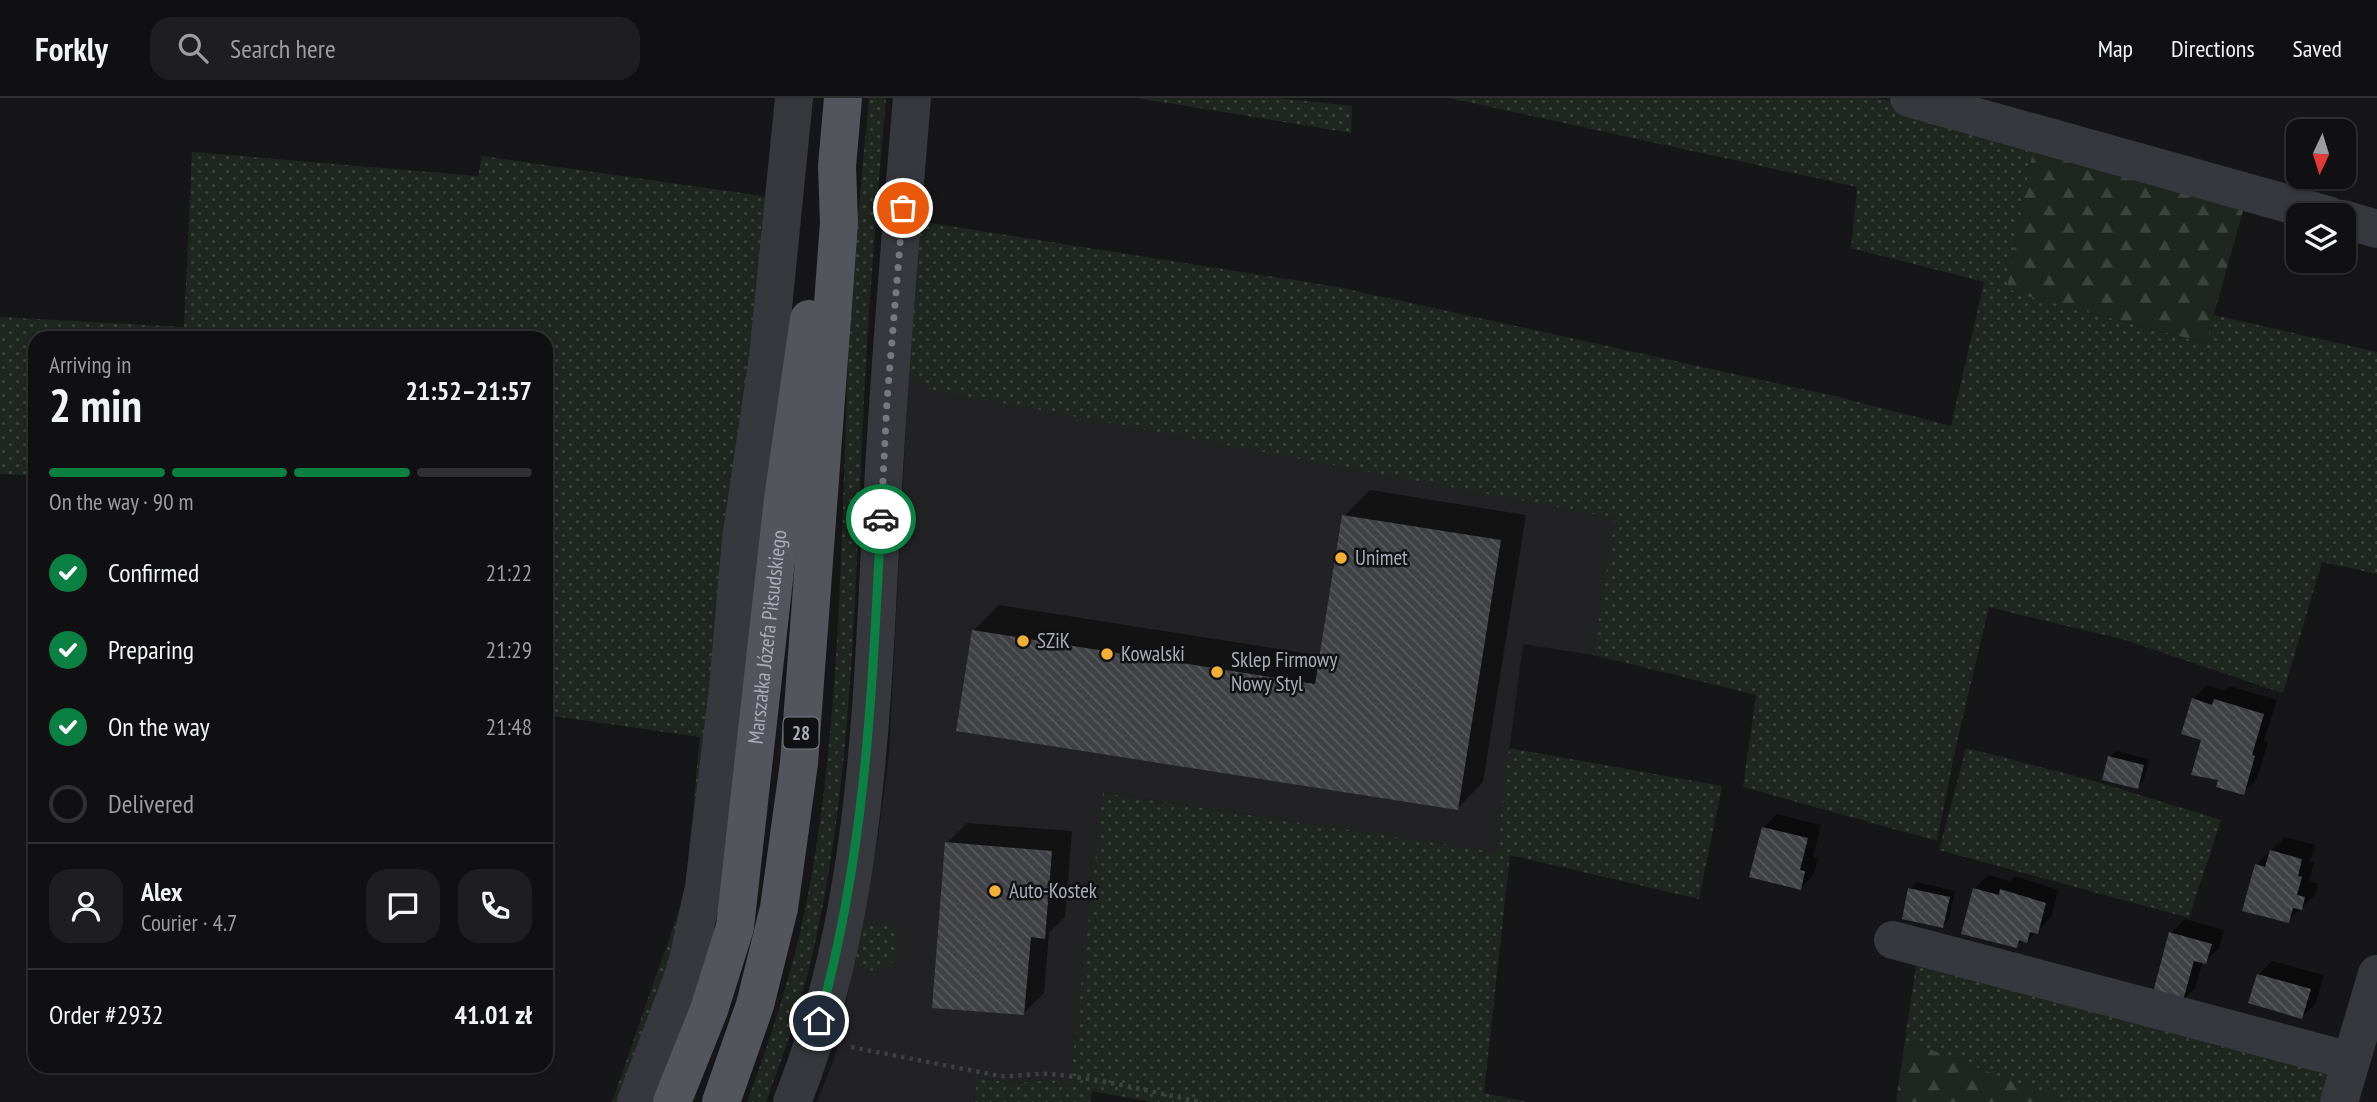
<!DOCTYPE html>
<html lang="en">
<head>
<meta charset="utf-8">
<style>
	:root { --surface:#101012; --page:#1e1e20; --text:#f1f3f6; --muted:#9c9d9f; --line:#303032; --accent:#0b8043 }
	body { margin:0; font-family:"PT Sans Narrow",sans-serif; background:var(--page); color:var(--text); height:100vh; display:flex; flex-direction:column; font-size:26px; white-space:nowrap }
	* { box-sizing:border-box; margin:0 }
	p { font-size:23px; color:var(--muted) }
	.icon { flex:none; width:38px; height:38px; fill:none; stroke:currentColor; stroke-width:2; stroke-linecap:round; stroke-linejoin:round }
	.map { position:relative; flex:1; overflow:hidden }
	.drawer { position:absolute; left:28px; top:233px; width:525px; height:742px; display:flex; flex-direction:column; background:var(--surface); border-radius:21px; box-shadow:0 2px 5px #0004,0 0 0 2px var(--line) }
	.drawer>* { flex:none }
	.needle { width:46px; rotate:184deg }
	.fabs { position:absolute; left:2286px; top:21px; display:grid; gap:14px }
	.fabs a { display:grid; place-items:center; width:70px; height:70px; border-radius:14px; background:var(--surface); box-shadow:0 2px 5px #0004,0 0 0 2px var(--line); font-size:35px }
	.pin { position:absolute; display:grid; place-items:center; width:60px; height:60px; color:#fff; margin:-30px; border:4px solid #fff; border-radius:50%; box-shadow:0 2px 7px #0007 }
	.courier { position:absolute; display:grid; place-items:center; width:70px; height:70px; margin:-35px; border:5px solid #0b8043; border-radius:50%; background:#fff; color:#222; box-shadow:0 2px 9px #0007 }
	.summary em { font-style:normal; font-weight:700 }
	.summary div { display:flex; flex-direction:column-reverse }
	.summary { display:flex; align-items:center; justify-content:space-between; height:119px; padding:0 21px }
	h1 { font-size:46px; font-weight:700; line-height:52px }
	.bar { display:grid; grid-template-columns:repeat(4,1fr); gap:10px 7px; align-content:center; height:84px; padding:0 21px }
	.bar i { height:9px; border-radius:5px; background:var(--line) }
	.bar .on { background:var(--accent) }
	.bar p { grid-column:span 4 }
	.line { display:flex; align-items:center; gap:18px; padding:0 21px; border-top:2px solid var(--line) }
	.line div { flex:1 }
	.round { display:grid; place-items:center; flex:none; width:74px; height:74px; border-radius:21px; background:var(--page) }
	ol { padding:0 21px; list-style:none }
	li { display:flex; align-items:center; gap:21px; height:77px }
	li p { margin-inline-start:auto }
	li .icon { padding:7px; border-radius:50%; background:var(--accent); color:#fff; stroke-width:4 }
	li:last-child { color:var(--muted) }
	li i { width:38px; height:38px; border:4px solid var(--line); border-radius:50% }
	header { display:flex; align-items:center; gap:42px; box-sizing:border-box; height:98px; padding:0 35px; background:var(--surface); border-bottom:2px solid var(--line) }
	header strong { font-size:33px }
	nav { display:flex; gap:38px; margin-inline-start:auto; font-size:24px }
	.search { width:490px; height:63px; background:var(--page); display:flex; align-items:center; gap:18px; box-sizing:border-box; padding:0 24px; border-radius:21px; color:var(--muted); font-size:26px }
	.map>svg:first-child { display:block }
</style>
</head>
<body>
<header>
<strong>Forkly</strong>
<div class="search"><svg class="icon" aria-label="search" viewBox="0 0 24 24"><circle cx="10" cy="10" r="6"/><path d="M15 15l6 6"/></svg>Search here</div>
<nav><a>Map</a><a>Directions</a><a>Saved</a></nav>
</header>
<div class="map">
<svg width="2377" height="1004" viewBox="0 0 2377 1004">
	<defs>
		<pattern id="grass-dots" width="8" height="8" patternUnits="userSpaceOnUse" patternTransform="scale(1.75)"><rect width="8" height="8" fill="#1e261f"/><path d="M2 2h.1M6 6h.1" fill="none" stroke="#3c433d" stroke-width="1.8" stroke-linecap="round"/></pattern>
		<pattern id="forest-firs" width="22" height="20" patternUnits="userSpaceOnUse" patternTransform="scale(1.75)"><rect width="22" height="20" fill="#1e261f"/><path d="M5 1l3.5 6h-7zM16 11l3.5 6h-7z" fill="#3c433d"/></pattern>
		<pattern id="building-back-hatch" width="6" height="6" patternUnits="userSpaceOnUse" patternTransform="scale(1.75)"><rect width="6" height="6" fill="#404145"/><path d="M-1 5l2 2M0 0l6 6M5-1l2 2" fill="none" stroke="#595a5e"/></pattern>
	</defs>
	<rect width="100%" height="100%" fill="#161618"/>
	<path fill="#222225" d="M909 270 1616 420 1593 557 1523 546 1496 754 1104 695 1070 986 1050 982 1012 985 977 980 974 1004H817L834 961 854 866 878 740 889 657Z"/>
	<path fill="url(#grass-dots)" d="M869 0H886C876 114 867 228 862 343 854 522 851 704 807 879 796 922 781 963 766 1004H747C773 934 797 860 810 786 841 614 841 438 848 264 852 176 861 88 869 0Z
		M1137 0H1278L1352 8 1351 35Z
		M1449 0H1879L2035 42 2007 190 2023 197 2205 245 2214 217 2377 254V476L2322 464 2283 595 2125 542 1989 509 1956 648 1937 743 1743 689 1756 597 1593 557 1615 420 928 291 916 283 909 270 917 123 1338 189 1839 299 1951 328 1984 184 1851 150 1857 89Z
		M192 54 478 78 482 58 769 99 701 758 627 1004H612L685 795 700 639 546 617V240H35V378L0 376V219L184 229Z
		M1509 650 1722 688 1699 801 1510 757 1484 995 1527 1004H1152L1092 993 1091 1004H974L977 980 1012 985 1050 982 1070 985 1103 695 1496 754Z
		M1966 650 2091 682 2221 722 2189 820 1939 752Z
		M862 826 897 829C897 839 899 856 892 864 883 877 865 874 854 866Z
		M1917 860 2334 967 2330 1004H2067L1905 942Z"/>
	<path fill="url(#forest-firs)" d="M2035 42 2244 109 2206 245 2023 197 2007 190Z
		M1905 942 2067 1004H1896Z"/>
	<path fill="#0007" d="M1370 392 1526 417 1483 684 1458 710 973 533 999 507 1322 558 1344 418Z
		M2207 587 2224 593 2229 588 2277 602 2264 643 2268 644 2257 681 2243 695 2221 681 2204 641 2193 601Z
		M2117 653 2149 661 2144 682 2137 689 2110 659Z
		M1777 716 1821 727 1813 759 1818 760 1814 776 1801 790 1763 730Z
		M967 725 1072 733 1065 819 1049 835 1044 895 1024 915 947 745Z
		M2285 739 2315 747 2310 764 2314 765 2309 784 2318 785 2315 797 2288 823 2256 767Z
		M1988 777 2011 783 2015 778 2058 792 2051 820 2027 843 2023 842 2016 848 1974 791Z
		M1917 784 1955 793 1949 821 1943 828 1910 791Z
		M2185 821 2224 832 2219 850 2205 864 2203 863 2195 890 2181 904 2171 835Z
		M2272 863 2324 877 2316 905 2302 919 2259 876Z"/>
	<path fill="url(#building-back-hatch)" d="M1342 417 1501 442 1458 712 956 633 972 532 1315 586Z
		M2192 600 2212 607 2214 601 2264 616 2252 657 2255 658 2244 697 2216 689 2218 682 2191 677 2201 642 2181 636Z
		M2108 658 2144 667 2138 691 2102 682Z
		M1762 729 1808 740 1800 772 1805 773 1801 792 1749 779Z
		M945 744 1052 753 1045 841 1031 839 1024 917 932 910Z
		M2270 752 2302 761 2298 778 2302 779 2297 797 2305 799 2302 812 2293 810 2289 825 2242 813 2255 766 2265 769Z
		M1908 790 1950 799 1943 830 1902 821Z
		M1973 790 1999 797 2000 791 2046 805 2038 836 2030 834 2027 845 2019 842 2017 850 1961 836Z
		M2169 834 2212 846 2206 866 2194 863 2182 906 2152 898Z
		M2257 876 2311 891 2302 921 2248 905Z"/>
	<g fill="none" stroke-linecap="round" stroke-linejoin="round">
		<path stroke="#3d3f44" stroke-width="4.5" stroke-dasharray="3.5 5" stroke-linecap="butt" d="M851 949 1000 978C1017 979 1033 975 1049 976 1100 980 1151 994 1201 1004"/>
		<path stroke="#37383d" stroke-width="38" d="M1909 0 2328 117
			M2343 121 2377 131
			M1893 842 2351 963
			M636 1004 686 871 704 789 728 590 741 441 768 259 794 0
			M792 1004C870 810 872 596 883 390 890 260 901 130 912 0
			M2339 1004 2377 876"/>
		<g stroke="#53555c" stroke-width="38">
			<path id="s1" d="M672 1004 709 912 735 829 783 401 809 221"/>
			<path d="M721 1004 755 907 779 810 799 665 839 125 837 68 843 0"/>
		</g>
	</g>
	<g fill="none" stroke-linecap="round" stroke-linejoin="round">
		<path stroke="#757880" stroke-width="7" stroke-dasharray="0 12.6" d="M881 421 887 303 903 110"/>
		<path stroke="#0b8043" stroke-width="9" d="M819 923C866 755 872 593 881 421"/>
	</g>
	<g fill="#f2b134" stroke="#111113" stroke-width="2.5">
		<circle cx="1341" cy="460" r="7"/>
		<circle cx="1023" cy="543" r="7"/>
		<circle cx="1107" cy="556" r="7"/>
		<circle cx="1217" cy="574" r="7"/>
		<circle cx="995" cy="793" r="7"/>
	</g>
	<g text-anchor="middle" stroke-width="5" stroke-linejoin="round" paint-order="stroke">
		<rect fill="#111113" stroke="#7b7e86" stroke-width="2" x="783.5" y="619.5" width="35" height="31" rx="5"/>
		<g font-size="19" font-weight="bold" fill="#a8adb8">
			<text x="801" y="642">28</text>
		</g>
		<g font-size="21" fill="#a8adb8" stroke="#111113" text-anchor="start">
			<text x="1355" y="467">Unimet</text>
			<text x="1037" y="550">SZiK</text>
			<text x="1121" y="563">Kowalski</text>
			<text x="1231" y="569">Sklep Firmowy<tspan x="1231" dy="24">Nowy Styl</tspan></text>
			<text x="1009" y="800">Auto-Kostek</text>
		</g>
		<g font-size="21" fill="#a8adb8" stroke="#111113">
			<text dy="7" stroke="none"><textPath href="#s1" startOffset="478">Marszałka Józefa Piłsudskiego</textPath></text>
		</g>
	</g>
</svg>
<div class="fabs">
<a><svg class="needle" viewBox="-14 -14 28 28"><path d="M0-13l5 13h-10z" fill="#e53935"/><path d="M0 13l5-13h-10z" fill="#9c9d9f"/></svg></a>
<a><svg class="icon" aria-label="layers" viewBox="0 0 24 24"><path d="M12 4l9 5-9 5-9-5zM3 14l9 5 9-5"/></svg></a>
</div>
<div class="pin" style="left:903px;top:110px;background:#ea580c"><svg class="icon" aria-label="bag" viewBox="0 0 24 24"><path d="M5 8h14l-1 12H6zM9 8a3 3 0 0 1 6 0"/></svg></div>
<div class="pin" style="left:819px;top:923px;background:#1f2937"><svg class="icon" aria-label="home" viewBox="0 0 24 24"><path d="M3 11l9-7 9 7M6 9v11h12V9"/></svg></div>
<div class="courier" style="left:881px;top:421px"><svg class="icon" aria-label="car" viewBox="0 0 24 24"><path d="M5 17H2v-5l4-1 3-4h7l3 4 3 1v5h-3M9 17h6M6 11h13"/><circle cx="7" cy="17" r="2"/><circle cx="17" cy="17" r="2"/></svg></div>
<section class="drawer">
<div class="summary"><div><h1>2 min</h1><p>Arriving in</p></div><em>21:52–21:57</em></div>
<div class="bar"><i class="on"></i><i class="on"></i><i class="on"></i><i></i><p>On the way · 90 m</p></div>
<ol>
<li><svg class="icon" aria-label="check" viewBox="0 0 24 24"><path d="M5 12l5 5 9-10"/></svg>Confirmed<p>21:22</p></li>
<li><svg class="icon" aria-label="check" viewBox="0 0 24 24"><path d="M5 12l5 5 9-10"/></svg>Preparing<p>21:29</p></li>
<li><svg class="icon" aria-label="check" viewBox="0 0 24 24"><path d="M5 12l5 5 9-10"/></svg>On the way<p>21:48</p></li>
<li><i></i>Delivered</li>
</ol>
<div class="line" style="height:126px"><a class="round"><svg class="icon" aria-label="person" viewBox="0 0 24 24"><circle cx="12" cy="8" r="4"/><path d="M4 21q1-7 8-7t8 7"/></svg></a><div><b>Alex</b><p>Courier · 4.7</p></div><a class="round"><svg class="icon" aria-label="chat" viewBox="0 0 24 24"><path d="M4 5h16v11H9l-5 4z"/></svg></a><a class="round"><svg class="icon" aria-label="phone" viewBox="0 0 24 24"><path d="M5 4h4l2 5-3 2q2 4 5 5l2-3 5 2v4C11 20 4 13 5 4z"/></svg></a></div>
<div class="line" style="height:91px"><div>Order #2932</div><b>41.01 zł</b></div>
</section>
</div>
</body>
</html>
